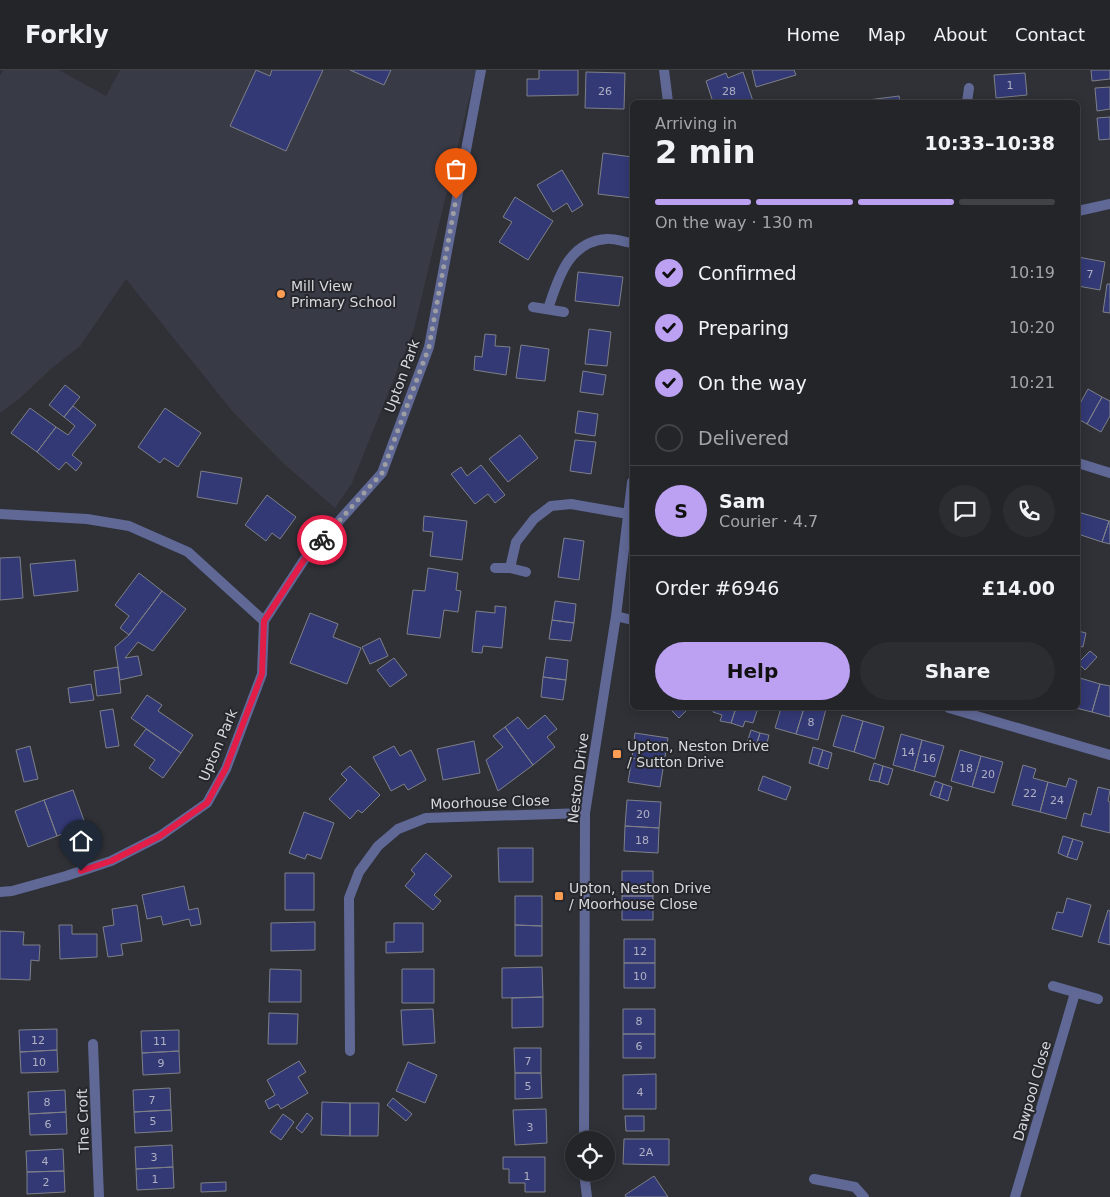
<!DOCTYPE html>
<html lang="en">
<head>
<meta charset="utf-8">
<style>
	:root { --surface:#232529; --page:#2b2d31; --text:#f1f3f6; --muted:#a3a5a8; --line:#404246; --accent:#bca0f2 }
	body { margin:0; font-family:"DejaVu Sans",sans-serif; background:var(--page); color:var(--text); height:100vh; display:flex; flex-direction:column; font-size:19px; white-space:nowrap }
	* { box-sizing:border-box; margin:0 }
	p { font-size:16px; color:var(--muted) }
	.icon { flex:none; width:28px; height:28px; fill:none; stroke:currentColor; stroke-width:2; stroke-linecap:round; stroke-linejoin:round }
	.map { position:relative; flex:1; overflow:hidden }
	.drawer { position:absolute; left:630px; top:30px; width:450px; height:610px; display:flex; flex-direction:column; background:var(--surface); border-radius:8px; box-shadow:0 2px 12px #0003,0 0 0 1px var(--line) }
	.drawer>* { flex:none }
	.controls { position:absolute; left:565px; top:1061px; display:grid; gap:10px }
	.controls a { display:grid; place-items:center; width:50px; height:50px; border-radius:50%; background:var(--surface); box-shadow:0 2px 12px #0003,0 0 0 1px var(--line); font-size:25px }
	.pin { position:absolute; display:grid; place-items:center; width:42px; height:42px; color:#fff; margin:-51px -21px; border-radius:50% 50% 50% 0; rotate:-45deg; box-shadow:0 0 5px #0007 }
	.pin .icon { rotate:45deg }
	.courier { position:absolute; display:grid; place-items:center; width:50px; height:50px; margin:-25px; border:4px solid #e11d48; border-radius:50%; background:#fff; color:#222; box-shadow:0 1px 6px #0007 }
	.overview em { font-style:normal; font-weight:600 }
	.overview div { display:flex; flex-direction:column-reverse }
	.overview { display:flex; align-items:center; justify-content:space-between; height:85px; padding:0 25px }
	h1 { font-size:32px; font-weight:600; line-height:38px }
	.bar { display:grid; grid-template-columns:repeat(4,1fr); gap:8px 5px; align-content:center; height:60px; padding:0 25px }
	.bar i { height:6px; border-radius:4px; background:var(--line) }
	.bar .selected { background:var(--accent) }
	.bar p { grid-column:span 4 }
	.line { display:flex; align-items:center; gap:12px; padding:0 25px; border-top:1px solid var(--line) }
	.line div { flex:1 }
	.round { display:grid; place-items:center; flex:none; width:52px; height:52px; border-radius:26px; background:var(--page) }
	ol { padding:0 25px; list-style:none }
	li { display:flex; align-items:center; gap:15px; height:55px }
	li p { margin-inline-start:auto }
	li .icon { padding:5px; border-radius:50%; background:var(--accent); color:#111; stroke-width:4 }
	li:last-child { color:var(--muted) }
	li i { width:28px; height:28px; border:2px solid var(--line); border-radius:50% }
	.action { display:flex; gap:10px; margin-top:auto; padding:10px 25px }
	.action a { flex:1; height:58px; border-radius:30px; background:var(--accent); color:#111; font-size:20px; font-weight:600; line-height:58px; text-align:center }
	.action a+a { background:var(--page); color:var(--text) }
	header { display:flex; align-items:center; gap:30px; box-sizing:border-box; height:70px; padding:0 25px; background:var(--surface); border-bottom:1px solid var(--line) }
	header strong { font-size:24px }
	nav { display:flex; gap:28px; margin-inline-start:auto; font-size:18px }
	.map>svg:first-child { display:block }
</style>
</head>
<body>
<header>
<strong>Forkly</strong>
<nav><a>Home</a><a>Map</a><a>About</a><a>Contact</a></nav>
</header>
<div class="map">
<svg width="1110" height="1127" viewBox="0 0 1110 1127">
	<rect width="100%" height="100%" fill="#2f3137"/>
	<path fill="#383a46" d="M4 0H59L106 26 120 0H476L414 259 352 413 335 438 285 395 233 342 126 209 80 276 52 298 19 329 0 343V5Z"/>
	<path fill="#333975" stroke="#7e8087" d="M256 0 270 6 272 0H323L286 81 230 56Z
		M350 0H391L384 15Z
		M539 0H578V25L527 26V9H539Z
		M752 0H794L796 5 756 17Z
		M1091 0H1110V9L1092 11Z
		M586 2 625 3 624 39 585 38Z
		M743 2 753 31 749 32H713L706 11 726 3 728 8Z
		M1025 3 1027 25 996 28 994 5Z
		M1110 17V39L1097 41 1095 18Z
		M899 26 900 32H868V30Z
		M1110 47V69L1099 70 1097 48Z
		M603 83 632 87V128L598 124Z
		M562 100 583 135 572 142 567 133 553 142 537 115Z
		M515 127 553 151 528 190 499 172 512 152 503 147Z
		M1078 187 1105 192 1100 220 1078 216Z
		M578 202 623 207 619 236 575 231Z
		M1107 214H1110V243L1103 242Z
		M589 259 611 262 607 296 585 294Z
		M485 264 496 265 495 276 510 277 506 305 474 300 475 286 482 287Z
		M521 275 549 279 545 311 516 308Z
		M583 301 606 305 603 325 580 322Z
		M65 315 80 327 64 347 49 335Z
		M1088 319 1102 327 1087 354 1078 349V337Z
		M1102 327 1110 331V346L1101 362 1087 354Z
		M73 336 96 355 72 385 82 393 76 401 66 392 59 400 37 382 56 357 68 365 75 356 64 347Z
		M30 338 56 357 37 382 11 363Z
		M165 338 201 363 178 397 164 388 160 393 138 377Z
		M578 341 598 344 595 366 575 363Z
		M520 365 538 388 508 412 489 389Z
		M575 370 596 372 591 404 570 401Z
		M481 395 505 425 495 433 488 424 475 434 451 404 461 397 467 406Z
		M201 401 242 408 237 434 197 427Z
		M267 425 296 447 280 469 272 463 266 471 245 455Z
		M1078 442 1109 451 1102 472 1078 464Z
		M424 446 467 451 462 490 430 486 433 462 423 461Z
		M1109 451H1110V474L1102 472Z
		M564 468 584 471 579 510 558 507Z
		M20 487 23 528 0 530V488Z
		M75 490 78 521 34 526 30 494Z
		M428 498 458 503 456 520 461 521 458 542 444 540 440 568 407 564 413 520 425 521Z
		M139 503 162 521 129 565 120 558 129 546 115 535Z
		M162 521 186 539 153 581 138 572 125 588 138 586 142 605 120 610 115 577 129 565Z
		M555 531 576 534 574 553 552 550Z
		M495 536 506 537 502 578 483 576 482 583 472 582 476 541 495 543Z
		M310 543 338 554 333 567 361 578 347 614 290 593Z
		M552 550 574 553 571 571 549 569Z
		M1078 561 1086 563 1083 577 1078 576Z
		M380 568 388 586 370 594 362 577Z
		M1090 581 1097 587 1085 600 1078 593Z
		M546 587 568 590 566 610 543 607Z
		M394 588 407 605 390 617 377 600Z
		M118 597 121 623 97 626 94 601Z
		M543 607 566 610 563 630 541 627Z
		M1080 608 1100 614 1092 642 1076 638H1078V616Z
		M91 614 94 630 70 633 68 618Z
		M1100 614 1110 616V647L1092 642Z
		M147 625 162 635 158 641 193 665 181 683 131 648Z
		M669 638H689L679 648Z
		M714 638H736L731 653 720 651 722 645 713 642Z
		M736 638H758L753 653 745 651 743 657 731 653Z
		M781 638H804L796 664 775 658Z
		M804 638 826 639 818 670 796 664Z
		M113 639 119 676 106 678 100 641Z
		M545 645 557 659 547 667 555 677 533 695 505 657 518 647 528 659Z
		M842 645 863 651 854 682 833 676Z
		M863 651 884 657 875 689 854 682Z
		M505 657 533 695 498 721 486 690 503 677 493 666Z
		M146 659 181 683 163 708 149 698 155 690 134 675Z
		M751 660 760 663 755 679 746 676Z
		M635 663 668 668 664 693 632 688Z
		M760 663 769 665 765 681 755 679Z
		M901 664 922 670 914 701 893 695Z
		M922 670 944 676 935 707 914 701Z
		M474 671 480 703 443 710 437 679Z
		M30 676 38 709 24 712 16 680Z
		M394 676 400 686 411 680 426 710 408 720 404 714 391 721 373 687Z
		M813 677 823 680 818 696 809 693Z
		M823 680 832 683 828 699 818 696Z
		M960 680 981 686 972 717 951 711Z
		M981 686 1003 692 994 723 972 717Z
		M632 688 664 693 660 717 628 712Z
		M874 693 883 696 879 712 869 710Z
		M1023 695 1036 699 1033 708 1048 712 1040 742 1012 735Z
		M350 696 380 725 362 743 358 740 350 749 329 729 347 710 341 704Z
		M883 696 893 699 888 715 879 712Z
		M763 706 791 717 786 730 758 720Z
		M1069 708 1077 711 1066 749 1040 742 1048 712 1066 717Z
		M935 711 943 714 939 728 930 725Z
		M943 714 952 717 948 731 939 728Z
		M1098 717 1110 720 1108 731 1110 732V763L1081 756 1084 743 1091 745Z
		M73 720 86 756 57 766 44 730Z
		M44 730 57 766 28 777 15 741Z
		M627 730 661 732 659 758 625 756Z
		M304 742 334 753 321 789 307 784 305 789 289 783Z
		M625 756 659 758 658 783 624 781Z
		M1063 766 1073 769 1067 787 1058 783Z
		M1073 769 1083 772 1077 790 1067 787Z
		M498 778H533V812H499Z
		M426 783 452 806 434 825 441 831 433 840 405 816 415 804 411 800Z
		M622 801H653V826H622Z
		M285 803H314V840H285Z
		M184 816 189 840 198 838 201 854 191 856 189 849 163 855 161 846 147 849 142 825Z
		M515 826H542V856L515 855Z
		M622 826H653V850H622Z
		M1067 828 1091 835 1082 867 1052 859 1057 842 1063 843Z
		M137 835 142 871 121 874 123 885 108 887 103 857 114 855 112 839Z
		M1108 840 1110 841V875L1098 872Z
		M315 852V880L271 881V853Z
		M394 853H423V882L386 883V872H394Z
		M59 855H72V864H97V887L60 889Z
		M515 855 542 856V886H515Z
		M0 861 24 862 23 875H40L39 891 31 890 30 910 0 909Z
		M624 869H655V893H624Z
		M624 893H655V918H624Z
		M542 897 543 927 502 928V898Z
		M270 899 301 900V932H269Z
		M402 899H434V933H402Z
		M543 927V957L512 958V928Z
		M433 939 435 973 403 975 401 940Z
		M623 939H655V964H623Z
		M269 943 298 944 297 974H268Z
		M57 959V980L20 982 19 960Z
		M179 960V981L142 983 141 961Z
		M623 964H655V988H623Z
		M514 978H541V1003H515Z
		M57 980 58 1002 21 1003 20 982Z
		M179 981 180 1003 143 1005 142 983Z
		M299 991 306 1002 298 1007 308 1023 281 1039 278 1034 269 1039 265 1031 275 1025 267 1010Z
		M408 992 437 1005 425 1033 396 1021Z
		M515 1003H541L542 1028 515 1029Z
		M656 1004V1039H623V1005Z
		M170 1018 171 1040 134 1042 133 1020Z
		M65 1020 66 1042 29 1044 28 1022Z
		M393 1028 412 1044 406 1051 387 1035Z
		M322 1032 350 1033V1066L321 1065Z
		M350 1033H379L378 1066H350Z
		M546 1039 547 1073 515 1075 513 1040Z
		M171 1040 172 1061 135 1063 134 1042Z
		M66 1042 67 1064 30 1065 29 1044Z
		M307 1043 313 1048 302 1063 296 1058Z
		M283 1044 294 1052 281 1070 270 1062Z
		M625 1046H644V1061H626Z
		M624 1069H669V1095L623 1094Z
		M172 1075 173 1097 136 1099 135 1077Z
		M63 1079 64 1101 27 1102 26 1081Z
		M503 1087H545V1122H525V1113H509V1099H503Z
		M173 1097 174 1118 137 1120 136 1099Z
		M64 1101 65 1122 27 1124V1102Z
		M654 1106 668 1127H626L625 1125Z
		M226 1112V1121L201 1122V1113Z"/>
	<g fill="none" stroke-linecap="round" stroke-linejoin="round">
		<path stroke="#606896" stroke-width="10" d="M814 1109 855 1117 864 1127"/>
		<path stroke="#606896" stroke-width="10" d="M664 0 668 32
			M967 32 969 18
			M1078 141 1110 134
			M533 237 564 242
			M548 239C558 209 568 172 606 169 614 168 624 172 632 173
			M1078 393 1110 403
			M0 444 87 449 129 456 188 482 264 551 262 604 226 699 207 733 160 766 111 791 66 806 12 821 0 822
			M495 498H510L526 502
			M510 498 516 472 534 449 551 436 571 434 628 444
			M616 546 632 550
			M264 551 304 490 382 403 429 277 481 0
			M949 638 1110 685
			M1053 916 1098 929
			M93 974 99 1127
			M350 981 349 828 359 802 378 776 398 759 426 748 585 743
			M584 1070 585 743 616 546 632 412
			M584 1102 587 1127
			M1015 1127 1075 923"/>
	</g>
	<g fill="none" stroke-linecap="round" stroke-linejoin="round">
		<path stroke="#9d9ea3" stroke-width="5" stroke-dasharray="0 9" d="M322 470 382 403 429 277 456 129"/>
		<path stroke="#e11d48" stroke-width="6" d="M81 801 111 791 160 766 207 733 226 698 262 604 264 551 304 490 322 470"/>
	</g>
	<g fill="#fc9d53" stroke="#26272d" stroke-width="2">
		<circle cx="281" cy="224" r="5"/>
		<rect x="612" y="679" width="10" height="10" rx="2.5"/>
		<rect x="554" y="821" width="10" height="10" rx="2.5"/>
	</g>
	<g text-anchor="middle" stroke-width="4" stroke-linejoin="round" paint-order="stroke">
		<g font-size="11" fill="#afb1c3">
			<text x="1010" y="19">1</text>
			<text x="605" y="25">26</text>
			<text x="729" y="25">28</text>
			<text x="1090" y="208">7</text>
			<text x="811" y="656">8</text>
			<text x="908" y="686">14</text>
			<text x="929" y="692">16</text>
			<text x="966" y="702">18</text>
			<text x="988" y="708">20</text>
			<text x="1030" y="727">22</text>
			<text x="1057" y="734">24</text>
			<text x="643" y="748">20</text>
			<text x="642" y="774">18</text>
			<text x="640" y="885">12</text>
			<text x="640" y="910">10</text>
			<text x="639" y="955">8</text>
			<text x="38" y="974">12</text>
			<text x="160" y="975">11</text>
			<text x="639" y="980">6</text>
			<text x="528" y="995">7</text>
			<text x="39" y="996">10</text>
			<text x="161" y="997">9</text>
			<text x="528" y="1020">5</text>
			<text x="640" y="1026">4</text>
			<text x="152" y="1034">7</text>
			<text x="47" y="1036">8</text>
			<text x="153" y="1055">5</text>
			<text x="48" y="1058">6</text>
			<text x="530" y="1061">3</text>
			<text x="646" y="1086">2A</text>
			<text x="154" y="1091">3</text>
			<text x="45" y="1095">4</text>
			<text x="527" y="1110">1</text>
			<text x="155" y="1113">1</text>
			<text x="46" y="1116">2</text>
		</g>
		<g font-size="14" fill="#d8d9dd" stroke="#26272d" text-anchor="start">
			<text x="291" y="221">Mill View<tspan x="291" dy="16">Primary School</tspan></text>
			<text x="627" y="681">Upton, Neston Drive<tspan x="627" dy="16">/ Sutton Drive</tspan></text>
			<text x="569" y="823">Upton, Neston Drive<tspan x="569" dy="16">/ Moorhouse Close</tspan></text>
		</g>
		<g font-size="14" fill="#d8d9dd" stroke="#26272d">
			<text transform="translate(402 306) rotate(-70)" y="5">Upton Park</text>
			<text transform="translate(218 675) rotate(-67)" y="5">Upton Park</text>
			<text transform="translate(578 708) rotate(-83)" y="5">Neston Drive</text>
			<text transform="translate(490 732) rotate(-2)" y="5">Moorhouse Close</text>
			<text transform="translate(1032 1021) rotate(-74)" y="5">Dawpool Close</text>
			<text transform="translate(83 1051) rotate(-92)" y="5">The Croft</text>
		</g>
	</g>
</svg>
<div class="controls">
<a><svg class="icon" aria-label="locate" viewBox="0 0 24 24"><circle cx="12" cy="12" r="6"/><path d="M12 2v4M12 18v4M2 12h4M18 12h4"/></svg></a>
</div>
<div class="pin" style="left:456px;top:129px;background:#ea580c"><svg class="icon" aria-label="bag" viewBox="0 0 24 24"><path d="M5 8h14l-1 12H6zM9 8a3 3 0 0 1 6 0"/></svg></div>
<div class="pin" style="left:81px;top:801px;background:#1f2937"><svg class="icon" aria-label="home" viewBox="0 0 24 24"><path d="M3 11l9-7 9 7M6 9v11h12V9"/></svg></div>
<div class="courier" style="left:322px;top:470px"><svg class="icon" aria-label="bike" viewBox="0 0 24 24"><circle cx="6" cy="16" r="4"/><circle cx="18" cy="16" r="4"/><path d="M6 16l4-8h5l3 8M10 8l3 8H6M13 5h3"/></svg></div>
<section class="drawer">
<div class="overview"><div><h1>2 min</h1><p>Arriving in</p></div><em>10:33–10:38</em></div>
<div class="bar"><i class="selected"></i><i class="selected"></i><i class="selected"></i><i></i><p>On the way · 130 m</p></div>
<ol>
<li><svg class="icon" aria-label="check" viewBox="0 0 24 24"><path d="M5 12l5 5 9-10"/></svg>Confirmed<p>10:19</p></li>
<li><svg class="icon" aria-label="check" viewBox="0 0 24 24"><path d="M5 12l5 5 9-10"/></svg>Preparing<p>10:20</p></li>
<li><svg class="icon" aria-label="check" viewBox="0 0 24 24"><path d="M5 12l5 5 9-10"/></svg>On the way<p>10:21</p></li>
<li><i></i>Delivered</li>
</ol>
<div class="line" style="height:90px"><b class="round" style="background:var(--accent);color:#111">S</b><div><b>Sam</b><p>Courier · 4.7</p></div><a class="round"><svg class="icon" aria-label="chat" viewBox="0 0 24 24"><path d="M4 5h16v11H9l-5 4z"/></svg></a><a class="round"><svg class="icon" aria-label="phone" viewBox="0 0 24 24"><path d="M5 4h4l2 5-3 2q2 4 5 5l2-3 5 2v4C11 20 4 13 5 4z"/></svg></a></div>
<div class="line" style="height:65px"><div>Order #6946</div><b>£14.00</b></div>
<div class="action"><a>Help</a><a>Share</a></div>
</section>
</div>
</body>
</html>
